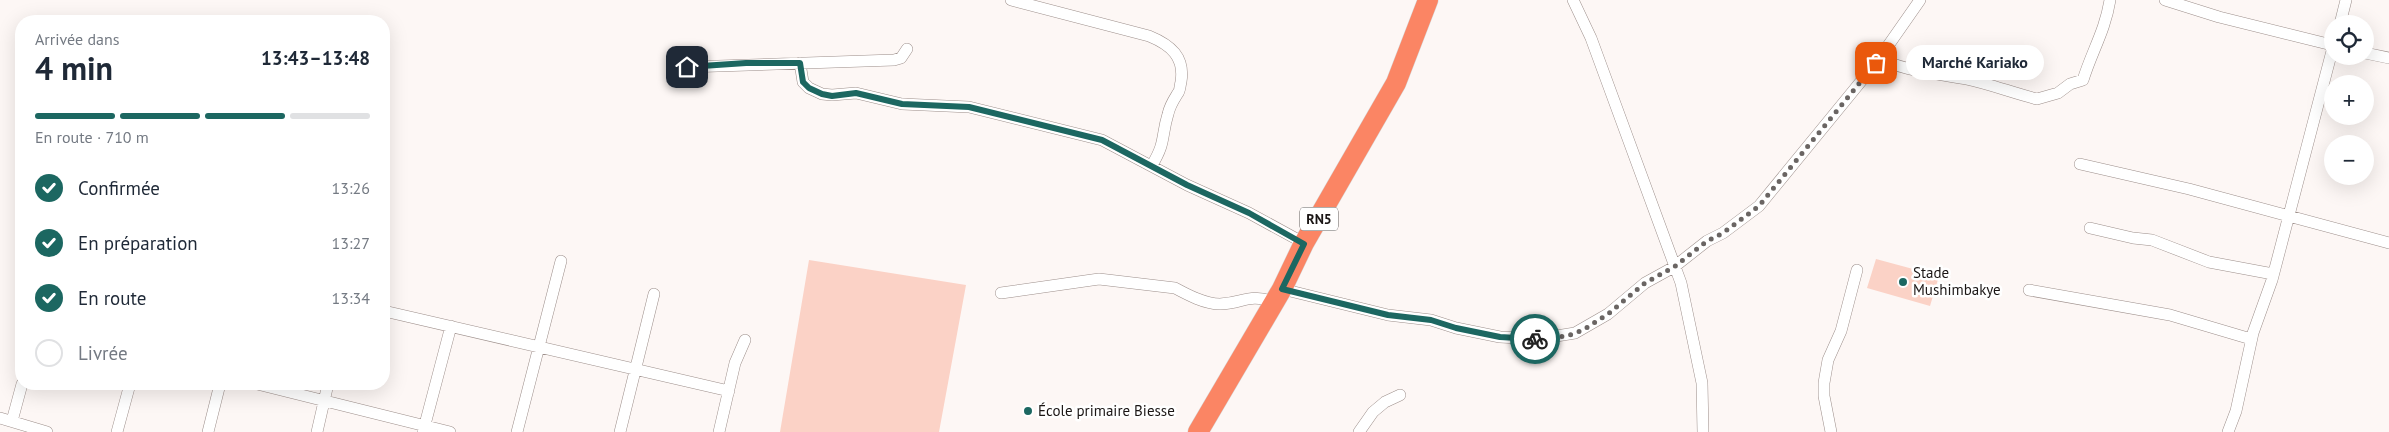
<!DOCTYPE html>
<html lang="fr">
<head>
<meta charset="utf-8">
<style>
	:root { --surface:#fff; --page:#f2f2f3; --text:#1f2937; --muted:#747a83; --line:#e0e1e3; --accent:#1c6761 }
	body { margin:0; font-family:"PT Sans",sans-serif; background:var(--page); color:var(--text); height:100vh; display:flex; flex-direction:column; font-size:19px; white-space:nowrap }
	* { box-sizing:border-box; margin:0 }
	p { font-size:16px; color:var(--muted) }
	.icon { flex:none; width:28px; height:28px; fill:none; stroke:currentColor; stroke-width:2; stroke-linecap:round; stroke-linejoin:round }
	.map { position:relative; flex:1; overflow:hidden }
	.drawer { position:absolute; left:15px; top:15px; width:375px; height:375px; display:flex; flex-direction:column; background:var(--surface); border-radius:20px; box-shadow:0 5px 20px #0002 }
	.drawer>* { flex:none }
	.tools { position:absolute; left:2324px; top:15px; display:grid; gap:10px }
	.tools a { display:grid; place-items:center; width:50px; height:50px; border-radius:50%; background:var(--surface); box-shadow:0 5px 20px #0002; font-size:25px }
	.pin { position:absolute; display:grid; place-items:center; width:42px; height:42px; color:#fff; margin:-21px; border-radius:10px; box-shadow:0 2px 8px #0006 }
	.courier { position:absolute; display:grid; place-items:center; width:50px; height:50px; margin:-25px; border:4px solid #1c6761; border-radius:50%; background:#fff; color:#222; box-shadow:0 1px 6px #0007 }
	.bubble { position:absolute; height:35px; border-radius:18px; background:var(--surface); box-shadow:0 5px 20px #0002; font-size:16px; font-weight:600; line-height:35px; text-align:center }
	.summary em { font-style:normal; font-weight:600 }
	.summary div { display:flex; flex-direction:column-reverse }
	.summary { display:flex; align-items:center; justify-content:space-between; height:85px; padding:0 20px }
	h1 { font-size:32px; font-weight:600; line-height:38px }
	.bar { display:grid; grid-template-columns:repeat(4,1fr); gap:8px 5px; align-content:center; height:60px; padding:0 20px }
	.bar i { height:6px; border-radius:4px; background:var(--line) }
	.bar .selected { background:var(--accent) }
	.bar p { grid-column:span 4 }
	ol { padding:0 20px; list-style:none }
	li { display:flex; align-items:center; gap:15px; height:55px }
	li p { margin-inline-start:auto }
	li .icon { padding:5px; border-radius:50%; background:var(--accent); color:#fff; stroke-width:4 }
	li:last-child { color:var(--muted) }
	li i { width:28px; height:28px; border:2px solid var(--line); border-radius:50% }
	.map>svg:first-child { display:block }
</style>
</head>
<body>
<div class="map">
<svg width="2389" height="432" viewBox="0 0 2389 432">
	<rect width="100%" height="100%" fill="#fdf7f5"/>
	<path fill="#fbd2c6" d="M1876 259 1939 276 1930 306 1867 288Z
		M809 260 966 285 939 432H780Z"/>
	<g fill="none" stroke-linecap="round" stroke-linejoin="round">
		<defs>
			<path id="street" d="M1011 0 1149 36C1171 45 1185 57 1181 82 1180 85 1180 91 1178 93 1173 101 1170 105 1168 114 1161 137 1166 142 1152 165
				M1573 0 1591 38 1681 283 1702 383 1703 432
				M2165 0 2219 17 2332 45
				M2340 24 2346 0
				M2365 53 2389 58
				M1880 57C1898 71 1943 74 1966 79 1990 84 2013 93 2037 99L2058 93 2070 84 2083 80C2092 51 2105 31 2110 0
				M800 63 803 82 809 88 822 94 832 95 856 93 902 104 969 107 1102 140 1187 185 1249 213 1304 243
				M687 67 894 60 901 58 907 49
				M2080 164 2189 189 2389 243
				M2090 228 2133 238 2152 240 2209 262 2273 274
				M1282 289 1388 315 1431 320 1456 328 1500 337 1538 339 1575 333 1608 314 1645 283 1674 267 1707 241 1723 233 1759 206 1876 63 1920 0
				M2029 290 2170 315 2251 339
				M1001 293 1099 279 1175 288C1188 295 1205 304 1220 304 1245 303 1247 293 1275 302
				M384 311 729 391
				M257 384 450 432
				M0 418 47 432
				M12 421 22 384
				M117 432 130 384
				M208 432 220 384
				M317 432 328 384
				M423 432 451 326
				M517 432 561 261
				M620 432 654 294
				M719 432 735 363 745 340
				M1359 432 1373 412 1385 402 1400 395
				M1831 432 1824 396V383L1828 360 1841 331 1857 270
				M2228 432 2236 411 2253 333 2272 280 2332 51"/>
			<path id="highway" d="M1198 432 1282 289 1304 243 1396 83 1428 0"/>
		</defs>
		<use href="#street" stroke="#9d8f8b" stroke-width="12"/>
		<use href="#highway" stroke="#d6d5d5" stroke-width="21"/>
		<use href="#street" stroke="#fff" stroke-width="11"/>
		<use href="#highway" stroke="#fb8564" stroke-width="20"/>
	</g>
	<g fill="none" stroke-linecap="round" stroke-linejoin="round">
		<path stroke="#6a6563" stroke-width="5" stroke-dasharray="0 9" d="M1535 339 1567 336 1583 330 1608 314 1645 283 1674 267 1707 241 1723 233 1759 206 1876 63"/>
		<path stroke="#1c6761" stroke-width="6" d="M687 67 746 63H800L803 82 809 88 822 94 832 96 856 93 902 104 969 107 1102 140 1187 185 1249 213 1304 244 1282 289 1388 315 1431 320 1456 328 1500 337 1535 339"/>
	</g>
	<g fill="#1c6761" stroke="#fff" stroke-width="2">
		<circle cx="1903" cy="282" r="5"/>
		<circle cx="1028" cy="411" r="5"/>
	</g>
	<g text-anchor="middle" stroke-width="5" stroke-linejoin="round" paint-order="stroke">
		<rect fill="#fff" stroke="#5f5c5b" stroke-width="1" x="1300" y="207.5" width="38" height="23" rx="4"/>
		<g font-size="14" font-weight="bold" fill="#1b1615">
			<text x="1319" y="224">RN5</text>
		</g>
		<g font-size="15" fill="#1b1615" stroke="#fff" text-anchor="start">
			<text x="1913" y="278">Stade<tspan x="1913" dy="17">Mushimbakye</tspan></text>
			<text x="1038" y="416">École primaire Biesse</text>
		</g>
	</g>
</svg>
<div class="tools">
<a><svg class="icon" aria-label="locate" viewBox="0 0 24 24"><circle cx="12" cy="12" r="6"/><path d="M12 2v4M12 18v4M2 12h4M18 12h4"/></svg></a>
<a>+</a>
<a>−</a>
</div>
<div class="pin" style="left:1876px;top:63px;background:#ea580c"><svg class="icon" aria-label="bag" viewBox="0 0 24 24"><path d="M5 8h14l-1 12H6zM9 8a3 3 0 0 1 6 0"/></svg></div>
<div class="pin" style="left:687px;top:67px;background:#1f2937"><svg class="icon" aria-label="home" viewBox="0 0 24 24"><path d="M3 11l9-7 9 7M6 9v11h12V9"/></svg></div>
<div class="courier" style="left:1535px;top:339px"><svg class="icon" aria-label="bike" viewBox="0 0 24 24"><circle cx="6" cy="16" r="4"/><circle cx="18" cy="16" r="4"/><path d="M6 16l4-8h5l3 8M10 8l3 8H6M13 5h3"/></svg></div>
<div class="bubble" style="left:1906px;top:45px;width:138px">Marché Kariako</div>
<section class="drawer">
<div class="summary"><div><h1>4 min</h1><p>Arrivée dans</p></div><em>13:43–13:48</em></div>
<div class="bar"><i class="selected"></i><i class="selected"></i><i class="selected"></i><i></i><p>En route · 710 m</p></div>
<ol>
<li><svg class="icon" aria-label="check" viewBox="0 0 24 24"><path d="M5 12l5 5 9-10"/></svg>Confirmée<p>13:26</p></li>
<li><svg class="icon" aria-label="check" viewBox="0 0 24 24"><path d="M5 12l5 5 9-10"/></svg>En préparation<p>13:27</p></li>
<li><svg class="icon" aria-label="check" viewBox="0 0 24 24"><path d="M5 12l5 5 9-10"/></svg>En route<p>13:34</p></li>
<li><i></i>Livrée</li>
</ol>
</section>
</div>
</body>
</html>
